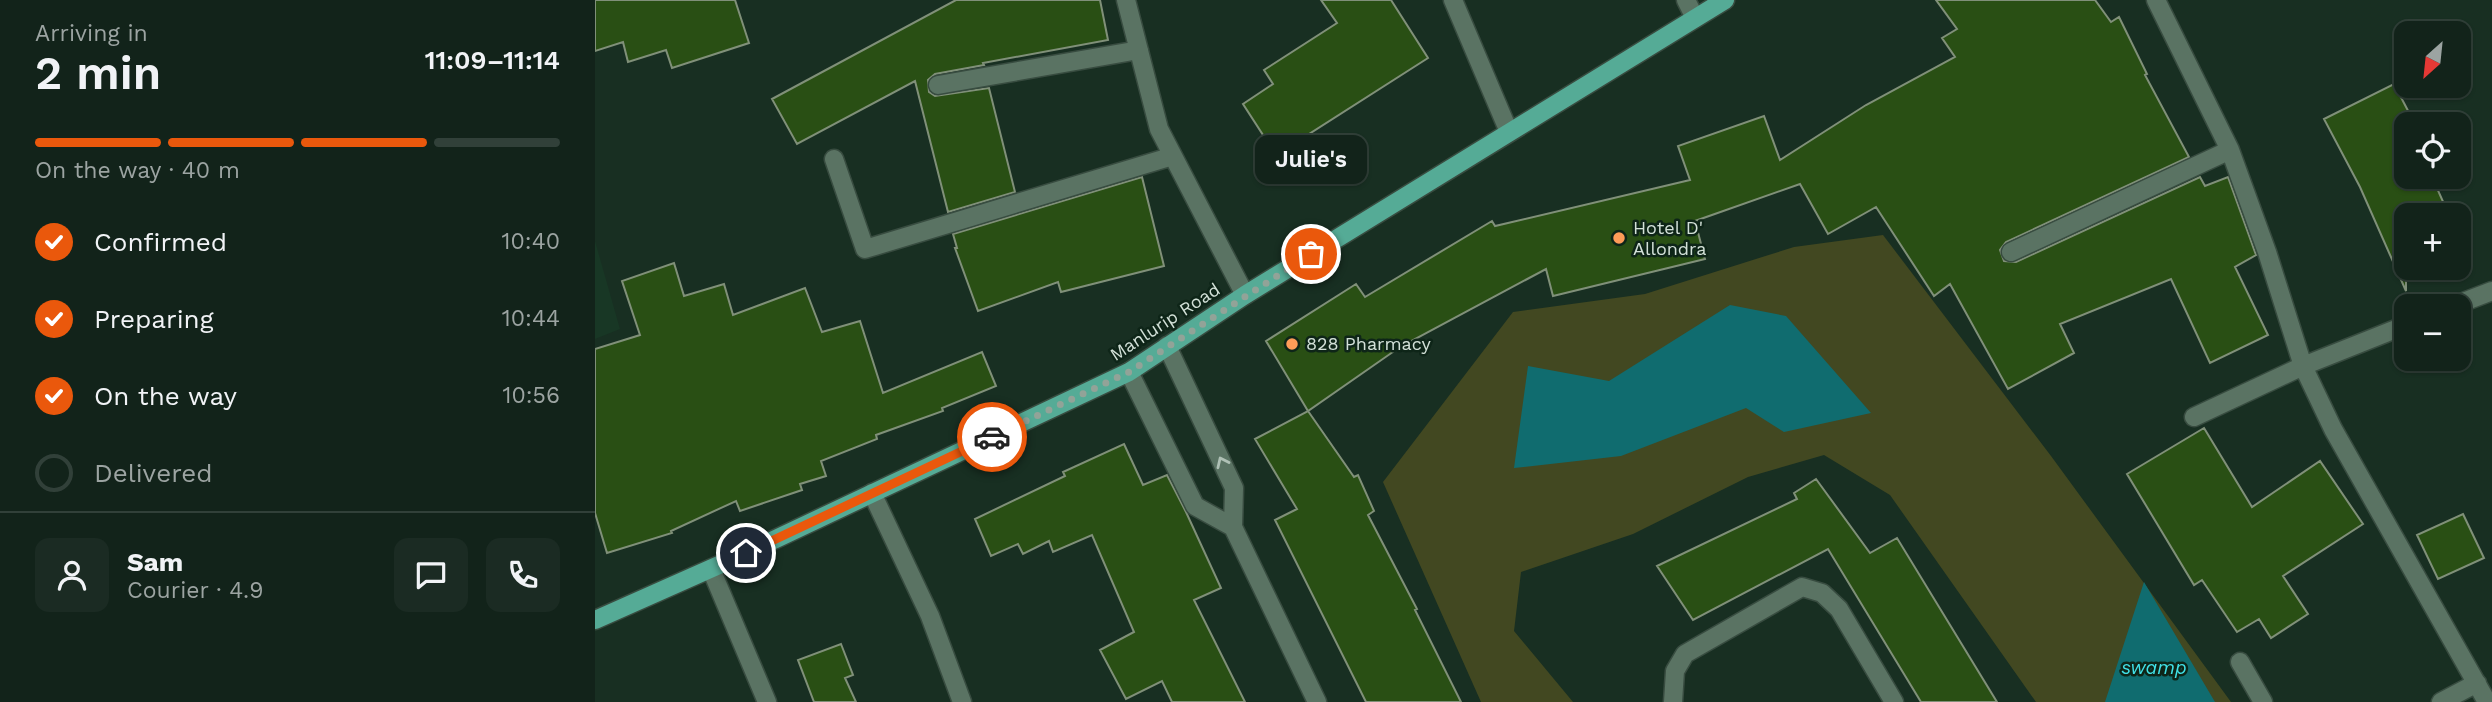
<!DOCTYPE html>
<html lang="en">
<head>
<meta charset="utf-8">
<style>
	:root { --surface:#12231a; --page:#1b2b23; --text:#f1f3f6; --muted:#9ca4a2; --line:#314039; --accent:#ea580c }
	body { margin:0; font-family:"Work Sans",sans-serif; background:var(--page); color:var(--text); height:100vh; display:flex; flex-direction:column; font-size:26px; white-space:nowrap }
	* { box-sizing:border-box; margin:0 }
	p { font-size:23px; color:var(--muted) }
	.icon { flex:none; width:38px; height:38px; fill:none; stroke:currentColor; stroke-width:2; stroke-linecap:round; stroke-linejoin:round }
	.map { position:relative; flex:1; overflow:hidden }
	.sheet { display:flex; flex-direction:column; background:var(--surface); width:595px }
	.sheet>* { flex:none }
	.needle { width:46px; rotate:207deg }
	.buttons { position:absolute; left:1799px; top:21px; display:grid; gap:14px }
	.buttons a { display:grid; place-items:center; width:77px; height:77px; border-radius:14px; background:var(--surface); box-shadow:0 2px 5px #0004,0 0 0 2px var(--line); font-size:35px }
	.pin { position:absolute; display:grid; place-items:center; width:60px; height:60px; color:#fff; margin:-30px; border:4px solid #fff; border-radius:50%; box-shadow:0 2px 7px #0007 }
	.courier { position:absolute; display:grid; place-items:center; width:70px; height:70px; margin:-35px; border:5px solid #ea580c; border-radius:50%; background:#fff; color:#222; box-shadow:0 2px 9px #0007 }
	.bubble { position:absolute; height:49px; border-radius:14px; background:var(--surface); box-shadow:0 2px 5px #0004,0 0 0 2px var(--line); font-size:23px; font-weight:600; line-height:49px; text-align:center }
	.overview em { font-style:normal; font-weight:600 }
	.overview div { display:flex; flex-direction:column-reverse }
	.overview { display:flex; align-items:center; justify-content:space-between; height:119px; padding:0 35px }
	h1 { font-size:46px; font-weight:600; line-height:52px }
	.bar { display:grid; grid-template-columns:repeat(4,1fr); gap:10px 7px; align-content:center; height:84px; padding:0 35px }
	.bar i { height:9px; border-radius:5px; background:var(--line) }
	.bar .current { background:var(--accent) }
	.bar p { grid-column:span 4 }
	.line { display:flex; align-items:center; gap:18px; padding:0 35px; border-top:2px solid var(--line) }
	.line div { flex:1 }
	.round { display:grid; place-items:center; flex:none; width:74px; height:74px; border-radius:14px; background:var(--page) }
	ol { padding:0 35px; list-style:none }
	li { display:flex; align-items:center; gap:21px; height:77px }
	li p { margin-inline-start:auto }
	li .icon { padding:7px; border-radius:50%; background:var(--accent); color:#fff; stroke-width:4 }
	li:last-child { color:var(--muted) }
	li i { width:38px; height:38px; border:4px solid var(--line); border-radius:50% }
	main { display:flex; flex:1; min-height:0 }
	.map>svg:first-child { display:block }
</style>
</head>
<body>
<main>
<section class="sheet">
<div class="overview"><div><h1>2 min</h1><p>Arriving in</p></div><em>11:09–11:14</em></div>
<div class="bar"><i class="current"></i><i class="current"></i><i class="current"></i><i></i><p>On the way · 40 m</p></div>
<ol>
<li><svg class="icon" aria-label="check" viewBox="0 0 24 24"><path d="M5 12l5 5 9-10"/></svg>Confirmed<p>10:40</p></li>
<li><svg class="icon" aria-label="check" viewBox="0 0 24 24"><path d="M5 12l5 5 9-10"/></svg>Preparing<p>10:44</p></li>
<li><svg class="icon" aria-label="check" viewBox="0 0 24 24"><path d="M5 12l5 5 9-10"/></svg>On the way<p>10:56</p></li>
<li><i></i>Delivered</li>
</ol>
<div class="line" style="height:126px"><a class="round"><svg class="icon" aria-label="person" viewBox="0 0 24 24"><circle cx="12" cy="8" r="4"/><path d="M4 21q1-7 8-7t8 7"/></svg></a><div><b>Sam</b><p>Courier · 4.9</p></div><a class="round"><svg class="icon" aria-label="chat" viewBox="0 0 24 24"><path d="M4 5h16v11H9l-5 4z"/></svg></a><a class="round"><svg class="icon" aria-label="phone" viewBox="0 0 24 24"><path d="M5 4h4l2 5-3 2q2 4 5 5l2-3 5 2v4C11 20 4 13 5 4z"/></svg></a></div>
</section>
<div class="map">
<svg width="1897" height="702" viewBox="0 0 1897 702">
	<rect width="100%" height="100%" fill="#182f22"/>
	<path fill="#183725" d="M0 241 25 329 0 339Z"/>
	<path fill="#424821" d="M1288 235 1456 456 1636 702H1441L1295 495 1229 455 1153 477 1038 534 926 572 919 631 978 702H886L788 482 918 312 1050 294 1199 247Z"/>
	<path fill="#106c6f" d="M1135 305 1191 316 1276 413 1189 432 1151 408 1026 456 919 468 933 366 1014 381Z
		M1549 582 1620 702H1510Z"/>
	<path fill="#294f14" stroke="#809079" stroke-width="2" d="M0 0H140L154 43 77 68 71 50 33 62 28 42 0 51Z
		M361 0H505L513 40 388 63 389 65 340 74 333 80 334 92 340 96 394 88 420 192 353 212 320 81 202 144 177 99Z
		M726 0H796L833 58 681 155 648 104 678 84 669 70 742 23Z
		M1341 0H1500L1516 22 1524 17 1552 74 1550 75 1594 157 1411 242 1405 250 1409 261 1421 262 1605 177 1610 186 1633 177 1661 255 1640 267 1673 335 1615 363 1576 279 1465 324 1479 353 1413 389 1355 284 1339 296 1281 207 1233 234 1205 184 1100 221 1110 259 958 296 951 269 805 347 713 411 671 341 761 284 770 297 897 221 900 226 1095 180 1083 146 1169 116 1185 160 1271 105 1360 57 1347 38 1362 29Z
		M1799 84 1820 124H1811V177H1837L1854 215H1811V291L1765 187 1729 119Z
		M547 177 569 266 466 292 463 282 383 311 360 248H362L358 234Z
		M79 263 89 296 129 284 138 315 210 288 227 332 265 321 288 393 387 352 401 386 347 408 348 411 281 435 282 439 226 461 231 476 205 484 207 490 145 511 141 501 76 531 77 533 12 553 0 513V349L45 335 27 281Z
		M713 411 759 477 763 475 779 511 773 515 822 609 820 610 866 702H771L680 520 702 509 660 439Z
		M1609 428 1657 507 1725 461 1768 524 1688 576 1713 614 1676 638 1664 619 1642 632 1607 580 1599 585 1532 474Z
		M529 444 548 485 572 475 591 512 626 588 599 600 650 702H577L567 681 531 699 505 650 539 632 497 535 458 552 454 541 428 554 423 544 396 556 380 519 470 476 468 472Z
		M1221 479 1275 553 1302 538 1402 702H1326L1233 549 1098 620 1062 566 1202 499 1199 493Z
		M1868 514 1889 558 1843 579 1822 535Z
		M246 644 258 675 250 678 261 702H219L203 660Z"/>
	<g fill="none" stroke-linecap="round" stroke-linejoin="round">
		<defs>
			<path id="minor" d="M531 0 564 129 650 295
				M858 0 914 132
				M1091 0 1100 18
				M1561 0 1635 150 1672 252 1708 366 1738 429 1892 702
				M343 85 544 50
				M239 159 270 249 578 156
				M1416 252 1635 150
				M1858 306 1897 291
				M572 346 639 488 638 527 722 702
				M534 372 600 506 638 527
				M1599 417 1708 366 1811 325
				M277 493 335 616 367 702
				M116 569 172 702
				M1645 662 1668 702
				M1078 702 1080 671 1090 654 1207 587 1227 593 1244 609 1299 702
				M1846 702 1882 683"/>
			<path id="major" d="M0 620 151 553 534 372 650 295 1130 0"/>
		</defs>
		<use href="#minor" stroke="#384c40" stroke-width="21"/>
		<use href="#major" stroke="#384c40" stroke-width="21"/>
		<use href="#minor" stroke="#5a7363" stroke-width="18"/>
		<use href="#major" stroke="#55ab96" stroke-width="18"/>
	</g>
	<defs><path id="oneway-chevron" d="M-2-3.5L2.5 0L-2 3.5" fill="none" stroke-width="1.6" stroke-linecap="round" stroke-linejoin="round" transform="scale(1.75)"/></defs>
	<use stroke="#afc0b5" href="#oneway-chevron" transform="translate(627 462) rotate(-115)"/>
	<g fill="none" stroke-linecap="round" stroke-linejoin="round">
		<path stroke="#92a398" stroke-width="7" stroke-dasharray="0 12.6" d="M397 437 534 372 716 254"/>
		<path stroke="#ea580c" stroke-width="9" d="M151 553 397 437"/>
	</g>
	<g fill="#fe9c58" stroke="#0e2518" stroke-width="2.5">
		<circle cx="1024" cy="238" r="7"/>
		<circle cx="697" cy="344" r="7"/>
	</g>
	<g text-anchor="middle" stroke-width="5" stroke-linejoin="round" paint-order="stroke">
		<g font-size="18" fill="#d3e1d8" stroke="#0e2518" text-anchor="start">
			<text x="1038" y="234">Hotel D'<tspan x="1038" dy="21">Allondra</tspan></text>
			<text x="711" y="350">828 Pharmacy</text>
		</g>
		<g font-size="18" fill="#d3e1d8" stroke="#0e2518">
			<text transform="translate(570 322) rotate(-33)" y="6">Manlurip Road</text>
		</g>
		<g font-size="19" font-style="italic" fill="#41e1e7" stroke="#0e2518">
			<text x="1559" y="674">swamp</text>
		</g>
	</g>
</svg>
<div class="buttons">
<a><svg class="needle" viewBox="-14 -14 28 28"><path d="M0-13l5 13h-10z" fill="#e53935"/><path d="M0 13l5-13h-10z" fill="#9ca4a2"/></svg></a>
<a><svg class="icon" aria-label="locate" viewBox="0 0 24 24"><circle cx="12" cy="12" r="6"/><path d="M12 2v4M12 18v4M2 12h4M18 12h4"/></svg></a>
<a>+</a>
<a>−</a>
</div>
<div class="pin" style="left:716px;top:254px;background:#ea580c"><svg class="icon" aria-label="bag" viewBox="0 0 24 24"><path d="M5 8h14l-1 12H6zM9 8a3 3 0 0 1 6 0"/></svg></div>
<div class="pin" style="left:151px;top:553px;background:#1f2937"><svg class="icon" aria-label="home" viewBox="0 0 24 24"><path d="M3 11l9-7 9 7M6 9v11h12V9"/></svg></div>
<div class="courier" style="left:397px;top:437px"><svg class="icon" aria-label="car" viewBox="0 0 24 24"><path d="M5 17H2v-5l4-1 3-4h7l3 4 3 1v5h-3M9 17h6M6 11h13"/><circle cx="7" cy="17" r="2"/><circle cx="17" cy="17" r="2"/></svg></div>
<div class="bubble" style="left:660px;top:135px;width:112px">Julie's</div>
</div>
</main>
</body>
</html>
